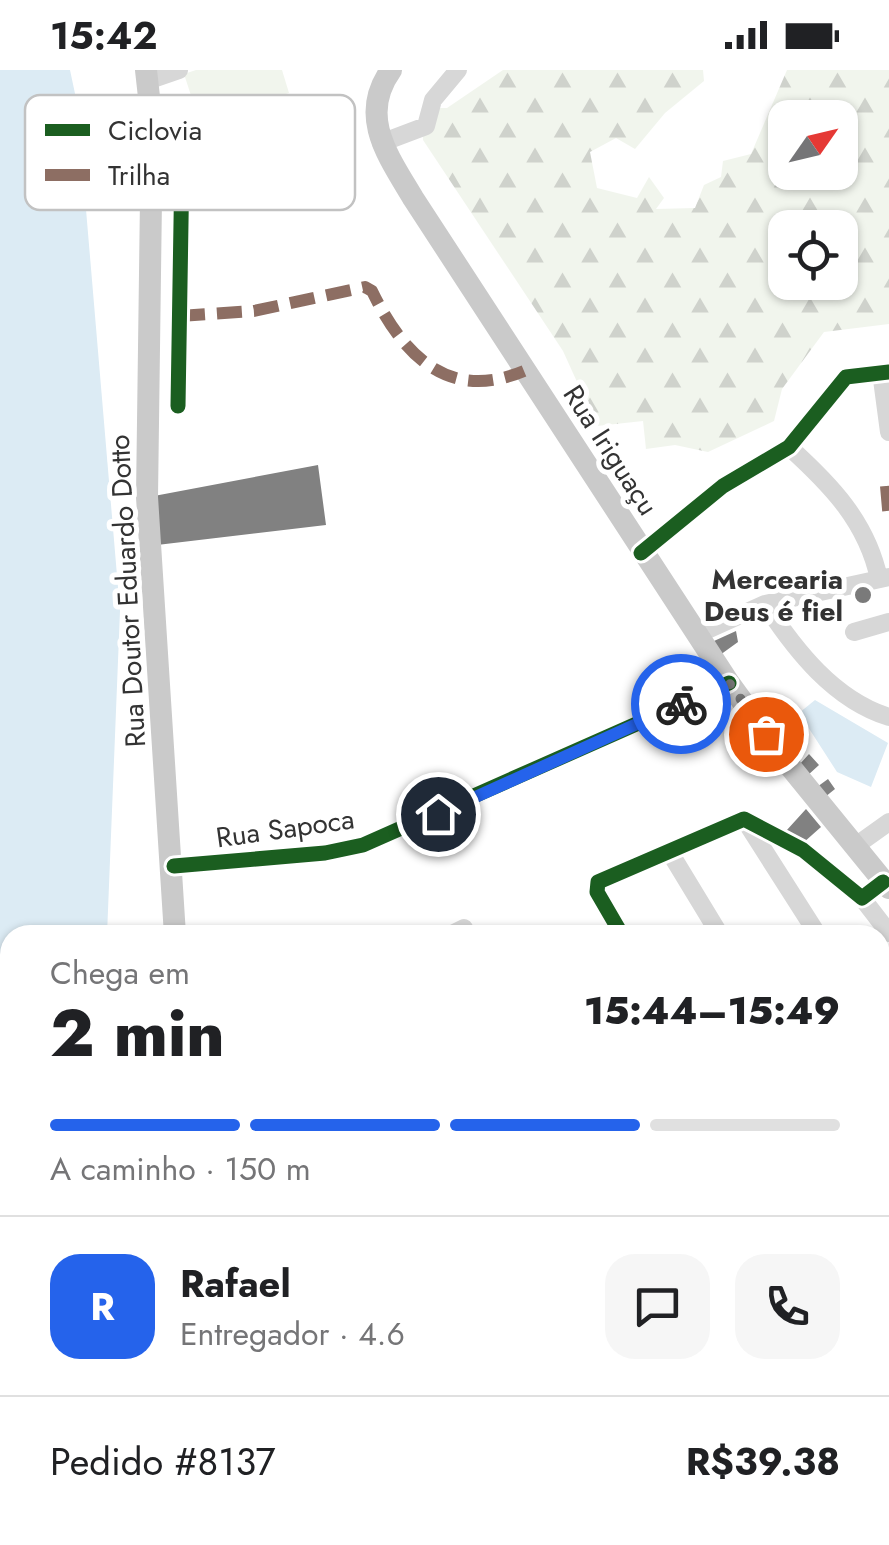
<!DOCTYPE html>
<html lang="pt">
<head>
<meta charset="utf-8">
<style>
	:root { --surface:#fff; --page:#f6f6f6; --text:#202124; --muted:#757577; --line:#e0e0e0; --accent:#2563eb }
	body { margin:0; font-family:Jost,sans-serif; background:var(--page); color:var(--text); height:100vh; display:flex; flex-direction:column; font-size:38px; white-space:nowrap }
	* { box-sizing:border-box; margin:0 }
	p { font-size:32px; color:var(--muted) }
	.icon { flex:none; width:55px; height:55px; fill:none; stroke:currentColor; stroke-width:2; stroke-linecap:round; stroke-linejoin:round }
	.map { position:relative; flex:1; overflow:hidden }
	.side { position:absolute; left:0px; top:855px; width:890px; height:620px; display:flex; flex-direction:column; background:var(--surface); border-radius:30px 30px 0 0; box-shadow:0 2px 8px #0004 }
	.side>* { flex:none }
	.needle { width:65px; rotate:56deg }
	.tools { position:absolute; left:768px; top:30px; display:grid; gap:20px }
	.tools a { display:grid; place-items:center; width:90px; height:90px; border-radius:20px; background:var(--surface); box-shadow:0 2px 8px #0004; font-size:50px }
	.pin { position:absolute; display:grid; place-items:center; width:85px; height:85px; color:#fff; margin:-42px; border:5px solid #fff; border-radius:50%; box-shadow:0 2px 10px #0007 }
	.courier { position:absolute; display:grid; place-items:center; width:100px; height:100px; margin:-50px; border:8px solid #2563eb; border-radius:50%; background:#fff; color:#222; box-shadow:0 2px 12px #0007 }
	.summary em { font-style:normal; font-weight:800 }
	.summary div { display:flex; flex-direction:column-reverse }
	.summary { display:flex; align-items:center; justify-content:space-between; height:170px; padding:0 50px }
	h1 { font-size:65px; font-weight:800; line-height:75px }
	.bar { display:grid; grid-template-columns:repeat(4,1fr); gap:15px 10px; align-content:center; height:120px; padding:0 50px }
	.bar i { height:12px; border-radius:8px; background:var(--line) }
	.bar .active { background:var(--accent) }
	.bar p { grid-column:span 4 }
	.line { display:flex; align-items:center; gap:25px; padding:0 50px; border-top:2px solid var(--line) }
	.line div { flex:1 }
	.round { display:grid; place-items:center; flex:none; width:105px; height:105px; border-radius:30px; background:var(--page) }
	.status { display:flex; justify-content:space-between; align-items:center; height:70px; padding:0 50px; background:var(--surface); direction:ltr }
	.status svg { height:28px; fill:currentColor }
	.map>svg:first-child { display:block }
</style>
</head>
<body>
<div class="status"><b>15:42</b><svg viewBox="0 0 49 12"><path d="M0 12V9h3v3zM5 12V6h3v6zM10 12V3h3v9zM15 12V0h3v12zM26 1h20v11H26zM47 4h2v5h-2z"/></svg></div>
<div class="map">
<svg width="889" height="1475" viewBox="0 0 889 1475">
	<defs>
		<pattern id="forest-firs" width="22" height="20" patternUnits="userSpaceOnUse" patternTransform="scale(2.5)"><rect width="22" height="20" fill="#f1f5ed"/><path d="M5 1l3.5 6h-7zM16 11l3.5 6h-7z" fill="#cfd2cc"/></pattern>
	</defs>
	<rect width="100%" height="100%" fill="#fff"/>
	<path fill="#f1f5ed" d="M196 0H282L289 23 200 53 184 4Z"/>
	<path fill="url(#forest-firs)" fill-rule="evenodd" d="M503 0H703L704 11 665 43 635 79 616 68 590 82 597 118 637 128 649 107 664 128 656 139 695 138 704 115 721 107 723 91 751 84 787 0H889V254L824 262 782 319 774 351 708 382 675 375 646 379 643 351 597 356 563 281 423 70 422 38H447ZM785 48H840V102H785ZM785 158H840V212H785Z"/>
	<path fill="#dcebf4" d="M0 0H70L77 33 120 541 107 865H10V1405L0 1433Z
		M815 630 888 673 871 717 837 702 799 643Z"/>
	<path fill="#818181" d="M318 395 326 455 157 475 154 426Z
		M736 561 738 572 720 585 714 571Z
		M743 654 749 665 732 676 727 662Z
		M757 673 761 681 750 689 744 682Z
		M763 684 769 694 758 701 752 691Z
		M809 684 819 695 807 706 799 695Z
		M828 709 835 719 825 727 817 717Z
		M806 739 821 757 803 773 786 761Z
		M486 1465H521L519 1475Z"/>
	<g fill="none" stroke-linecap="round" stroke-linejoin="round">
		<path stroke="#d6d6d6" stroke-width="2.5" stroke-dasharray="5 5" stroke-linecap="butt" d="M467 1465 483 1475"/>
		<path stroke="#d7d7d7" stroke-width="18" d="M150 10 179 0
			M152 54 174 64 182 92 178 336
			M381 73 426 56 433 30 458 0
			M881 302 889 362
			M789 377C831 415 867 452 879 509
			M641 483 723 416 789 377 846 307 889 302
			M765 534C795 580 834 630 889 647
			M854 562 889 552
			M696 565 765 534 889 507
			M744 749 818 865
			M854 777 889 752
			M669 781 720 865
			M174 796 325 783 363 775 729 613
			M862 828 889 863
			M450 865 464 858
			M622 865 597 822 598 812 744 749 803 780 862 828 883 812
			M880 906 889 893
			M880 990 889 1006
			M880 1151 889 1146
			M880 1394 889 1362
			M272 1465 274 1475
			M370 1465V1475
			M444 1465V1475
			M168 1475 199 1465
			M533 1475 535 1465
			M664 1475 667 1465
			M856 1475 859 1465"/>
		<path stroke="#cacaca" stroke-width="22" d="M146 0 152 54 147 427 175 865
			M391 0C358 46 388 86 413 128L729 613 784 689 889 818
			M58 1475 61 1465"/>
		<path stroke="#8d6e63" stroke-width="12" stroke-dasharray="25 12" stroke-linecap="butt" d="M180 246 254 241 365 217 372 221C404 287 449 332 524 301
			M886 416 889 450"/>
		<defs>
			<path id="cycleway" d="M152 54 174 64 182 92 178 336
				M641 483 723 416 789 377 846 307 889 302
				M174 796 325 783 363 775 729 613
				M622 865 597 822 598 812 744 749 803 780 862 828 883 812"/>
		</defs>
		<use href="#cycleway" stroke="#fff" stroke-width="21"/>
		<use href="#cycleway" stroke="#1b5e20" stroke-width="15"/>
	</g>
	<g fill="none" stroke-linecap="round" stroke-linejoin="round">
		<path stroke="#7a7a7a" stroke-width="10" stroke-dasharray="0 18" d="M681 634 729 613 766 664"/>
		<path stroke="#2563eb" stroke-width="12" d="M438 744 681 634"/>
	</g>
	<circle fill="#7a7a7a" stroke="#fff" stroke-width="4" cx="863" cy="525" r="10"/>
	<g text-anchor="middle" stroke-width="10" stroke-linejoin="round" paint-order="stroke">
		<g font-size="28" fill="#333" stroke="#fff">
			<text transform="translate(611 380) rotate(57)" y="10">Rua Iriguaçu</text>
			<text transform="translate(127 521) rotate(-93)" y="10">Rua Doutor Eduardo Dotto</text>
			<text transform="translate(285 758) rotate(-8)" y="10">Rua Sapoca</text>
		</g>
		<g font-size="28" font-weight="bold" fill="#333" stroke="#fff" text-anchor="end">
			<text x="843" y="519">Mercearia<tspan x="843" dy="32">Deus é fiel</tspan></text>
		</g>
	</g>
	<rect x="25" y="25" width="330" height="115" rx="15" fill="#fff" stroke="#c2c2c2" stroke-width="2.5"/>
	<rect x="45" y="54" width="45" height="12" fill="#1b5e20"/>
	<rect x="45" y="99" width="45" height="12" fill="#8d6e63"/>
	<g font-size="28" fill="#333">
		<text x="108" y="70">Ciclovia</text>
		<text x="108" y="115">Trilha</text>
	</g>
</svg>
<div class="tools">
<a><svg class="needle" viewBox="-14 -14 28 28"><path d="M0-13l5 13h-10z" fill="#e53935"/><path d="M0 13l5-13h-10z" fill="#757577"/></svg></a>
<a><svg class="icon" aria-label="locate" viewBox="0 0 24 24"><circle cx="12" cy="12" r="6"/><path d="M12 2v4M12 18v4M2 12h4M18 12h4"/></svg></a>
</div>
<div class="pin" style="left:766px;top:664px;background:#ea580c"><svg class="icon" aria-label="bag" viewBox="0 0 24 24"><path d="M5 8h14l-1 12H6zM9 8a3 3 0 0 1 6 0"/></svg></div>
<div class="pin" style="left:438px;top:744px;background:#1f2937"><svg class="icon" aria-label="home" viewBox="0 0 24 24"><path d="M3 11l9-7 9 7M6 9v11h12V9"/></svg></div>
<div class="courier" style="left:681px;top:634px"><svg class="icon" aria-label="bike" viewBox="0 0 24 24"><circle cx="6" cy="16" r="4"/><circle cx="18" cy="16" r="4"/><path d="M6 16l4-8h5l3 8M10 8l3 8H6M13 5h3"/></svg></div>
<section class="side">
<div class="summary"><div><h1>2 min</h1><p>Chega em</p></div><em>15:44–15:49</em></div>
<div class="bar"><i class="active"></i><i class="active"></i><i class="active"></i><i></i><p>A caminho · 150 m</p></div>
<div class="line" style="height:180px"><b class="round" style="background:var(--accent);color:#fff">R</b><div><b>Rafael</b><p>Entregador · 4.6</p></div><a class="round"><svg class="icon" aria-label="chat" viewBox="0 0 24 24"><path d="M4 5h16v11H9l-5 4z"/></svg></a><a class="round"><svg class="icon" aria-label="phone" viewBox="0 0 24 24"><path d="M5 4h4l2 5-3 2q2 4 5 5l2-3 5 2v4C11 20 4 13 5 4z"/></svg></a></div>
<div class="line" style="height:130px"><div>Pedido #8137</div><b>R$39.38</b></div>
</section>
</div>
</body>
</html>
